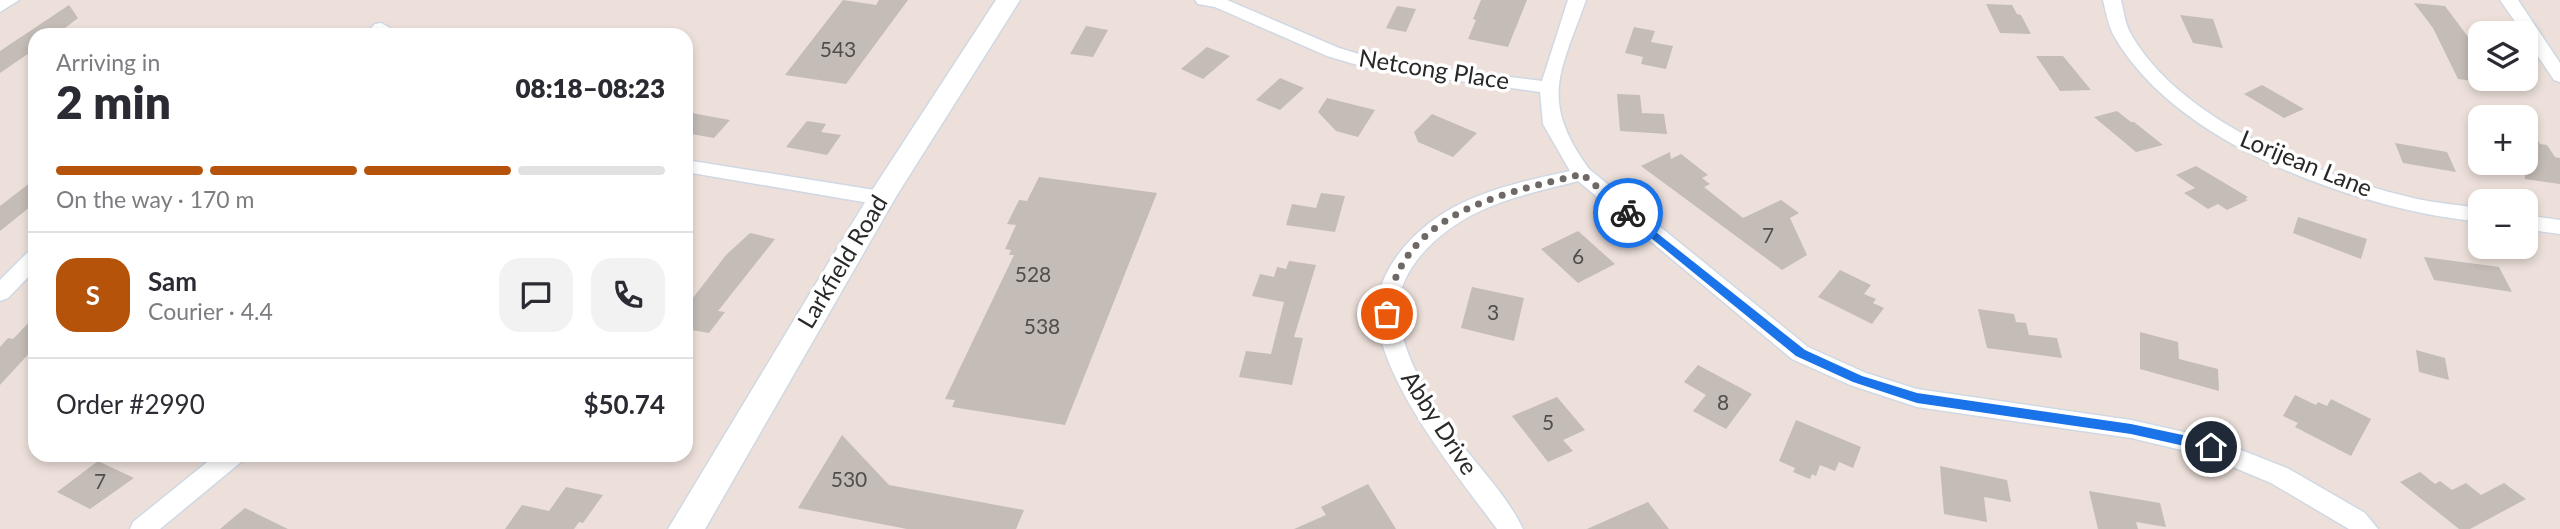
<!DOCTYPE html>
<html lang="en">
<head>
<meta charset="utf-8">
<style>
	:root { --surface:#fff; --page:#f2f2f3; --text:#2b2b33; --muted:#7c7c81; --line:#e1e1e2; --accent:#b45309 }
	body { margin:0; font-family:Lato,sans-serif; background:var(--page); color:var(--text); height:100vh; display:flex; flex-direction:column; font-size:26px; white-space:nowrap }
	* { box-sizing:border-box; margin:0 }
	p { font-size:23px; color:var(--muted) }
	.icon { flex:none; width:38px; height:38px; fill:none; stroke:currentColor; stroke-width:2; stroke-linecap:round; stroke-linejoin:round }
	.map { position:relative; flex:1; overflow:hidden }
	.side { position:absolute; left:28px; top:28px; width:665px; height:434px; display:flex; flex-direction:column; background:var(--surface); border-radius:21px; box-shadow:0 4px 10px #0003 }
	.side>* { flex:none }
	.tools { position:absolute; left:2468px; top:21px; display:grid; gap:14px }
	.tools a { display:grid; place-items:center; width:70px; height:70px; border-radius:14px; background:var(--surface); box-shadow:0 4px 10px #0003; font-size:35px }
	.pin { position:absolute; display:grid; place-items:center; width:60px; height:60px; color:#fff; margin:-30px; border:4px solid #fff; border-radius:50%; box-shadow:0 2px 7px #0007 }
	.courier { position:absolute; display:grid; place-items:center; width:70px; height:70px; margin:-35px; border:5px solid #1a73e8; border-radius:50%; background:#fff; color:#222; box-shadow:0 2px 9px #0007 }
	.summary em { font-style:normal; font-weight:800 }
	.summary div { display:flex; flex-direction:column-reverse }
	.summary { display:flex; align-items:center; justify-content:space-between; height:119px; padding:0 28px }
	h1 { font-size:46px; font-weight:800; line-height:52px }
	.bar { display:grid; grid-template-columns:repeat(4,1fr); gap:10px 7px; align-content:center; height:84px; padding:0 28px }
	.bar i { height:9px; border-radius:5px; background:var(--line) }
	.bar .active { background:var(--accent) }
	.bar p { grid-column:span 4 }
	.line { display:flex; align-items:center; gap:18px; padding:0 28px; border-top:2px solid var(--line) }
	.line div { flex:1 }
	.round { display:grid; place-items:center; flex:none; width:74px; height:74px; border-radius:21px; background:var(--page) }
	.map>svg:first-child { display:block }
</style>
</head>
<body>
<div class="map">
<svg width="2560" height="529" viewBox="0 0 2560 529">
	<rect width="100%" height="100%" fill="#ede0da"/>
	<path fill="#c4bcb6" d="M843 0 876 5 879 0H908L846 84 785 75Z
		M1481 0H1527L1508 47 1468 39 1476 20 1473 19Z
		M2414 3 2445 6 2480 53V82L2458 79 2433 28Z
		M1986 4 2012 5 2017 14 2021 15 2031 34 2000 33Z
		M69 5 78 18 56 35H35V49L0 73V51Z
		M1397 6 1416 9 1406 32 1386 28Z
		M2180 15 2213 19 2223 48 2193 43Z
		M1086 26 1108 30 1093 57 1070 54Z
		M1634 27 1655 31 1651 42 1673 46 1666 69 1641 64 1643 57 1625 53Z
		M1207 47 1230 56 1203 79 1181 69Z
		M2036 56H2063L2091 90 2060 91Z
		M1280 78 1304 88 1280 110 1256 100Z
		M2262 85 2304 109 2284 118 2244 94Z
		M1617 94 1640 95 1642 113 1664 114 1667 134 1620 131Z
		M1327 98 1375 110 1358 137 1336 131 1318 112Z
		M2117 111 2131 122H2134L2163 145 2136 152 2094 117Z
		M686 112 730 120 714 138 686 133Z
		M1432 114 1477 133 1453 157 1418 142 1414 132Z
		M2525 118 2540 144 2547 145 2555 157 2560 158V184L2525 179Z
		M807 121 826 124 821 132 841 135 827 155 786 147Z
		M2395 143 2447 152 2456 172 2403 163Z
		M1670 152 1671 159 1681 154 1708 175 1702 178 1710 184 1704 187 1743 218 1781 200 1799 213 1790 218 1807 255 1782 270 1641 166Z
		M2196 166 2248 197 2245 199 2248 200 2227 210 2218 204 2208 209 2184 193 2195 188 2176 175Z
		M1039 177 1157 193 1065 425 952 407 955 400 945 399 1014 255H1009L1011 250 1005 249 1016 225 1007 224 1019 200 1027 201Z
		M35 179V203L0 231V206Z
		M1321 193 1345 196 1335 232 1286 225 1292 204 1316 208Z
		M2298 217 2367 239 2361 259 2293 233Z
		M1578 231 1615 264 1578 283 1541 249Z
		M750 233 775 239 718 311 725 312 709 333 686 329V307L726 255Z
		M2424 257 2499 267 2512 292 2434 280Z
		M1289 261 1316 265 1294 337 1303 338 1292 385 1239 377 1246 351 1271 354 1284 302 1252 296 1260 274 1274 277 1277 267 1286 269Z
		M1840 270 1871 285 1864 294 1876 299 1873 303 1884 308 1872 324 1818 297Z
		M1472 287 1524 298 1514 341 1461 328Z
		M1978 309 2014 314 2016 322 2026 323 2029 335 2057 338 2062 358 1987 348Z
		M35 316V347L0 385V347L8 338 13 339Z
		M2140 332 2178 342 2179 359 2218 369 2219 391 2140 369Z
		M2416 350 2445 358 2449 380 2419 372Z
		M1698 365 1752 394 1726 429 1693 411 1706 395 1684 382Z
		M2295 395 2316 405 2318 402 2327 406 2331 399 2371 419 2351 456 2295 427 2298 423 2283 416Z
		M1557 397 1585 430 1563 440 1573 451 1548 462 1512 416Z
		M1796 420 1861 447 1853 468 1839 462 1835 471 1820 465 1816 476 1812 474 1810 479 1793 472 1795 468 1779 461Z
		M842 435 889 485 1024 510 1016 529H907L798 508Z
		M98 461 134 478 90 509 57 492Z
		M1940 466 2007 480 2011 502 1984 497 1987 522 1944 514Z
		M2420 472 2435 484 2440 481 2452 490 2466 483 2481 495 2504 483 2526 499 2470 529H2459L2400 482Z
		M1368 484 1396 529H1294L1326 515 1321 507Z
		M566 487 603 495 583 523 579 522 574 529H505L522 505 549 511Z
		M2089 491 2160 503 2166 527 2136 522 2138 529H2098Z
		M1648 502 1669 529H1587Z
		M245 508 288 529H220Z"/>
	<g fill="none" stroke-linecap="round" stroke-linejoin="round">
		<defs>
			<path id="minor" d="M0 0H19L0 12Z
				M1195 0H1227L1339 48 1379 60 1542 81 1568 0H1586C1560 73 1539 100 1589 169L1808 347 1866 373 1917 389 2131 420 2211 438 2289 469 2365 513 2378 529H2349L2271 483 2207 456 2131 438 1917 407 1850 385 1792 359 1578 181C1544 190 1508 197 1476 213 1439 231 1392 272 1399 319 1405 359 1428 397 1451 430 1474 463 1506 493 1523 529H1497C1458 476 1382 383 1377 317 1374 267 1421 222 1462 203 1496 187 1533 179 1570 171L1543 124 1540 92 1371 69 1327 56 1215 7 1198 4Z
				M2103 0H2121C2124 12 2125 25 2132 36 2183 123 2322 177 2417 199 2437 203 2459 205 2480 208V222C2460 219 2441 217 2422 213 2316 191 2170 134 2114 36 2108 25 2106 12 2103 0Z
				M2500 0H2518L2560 63V82L2554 80 2525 37V33H2523Z
				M381 23 390 28 383 35H364L375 24Z
				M686 160 881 191 888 193 891 198 888 203 881 205 686 172Z
				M2525 215 2560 220V234L2525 229Z
				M35 250V270L8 298 0 301V280L28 252Z
				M216 455H245L241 462 160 529H130L133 522Z"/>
			<path id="secondary" d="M996 0H1020L897 195 705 529H668L873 189Z"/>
		</defs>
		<use href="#minor" stroke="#cfd8e3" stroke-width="3"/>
		<use href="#secondary" stroke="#cfd8e3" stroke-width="3"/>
		<use href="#minor" fill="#fff" fill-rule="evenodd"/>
		<use href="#secondary" fill="#fff" fill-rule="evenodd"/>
	</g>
	<path fill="#1a73e8" d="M1628 210 1805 350 1862 376 1917 393 2131 424 2211 441 2218 447 2211 452 2131 434 1917 403 1853 382 1796 356 1624 216 1623 213Z"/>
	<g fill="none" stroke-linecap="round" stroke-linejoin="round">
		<path stroke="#6e6967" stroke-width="7" stroke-dasharray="0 12.6" d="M1387 314C1390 302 1392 288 1396 277 1426 206 1516 191 1582 174L1628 213"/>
	</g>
	<g text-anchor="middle" stroke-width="7" stroke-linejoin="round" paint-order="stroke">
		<g font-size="21" fill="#504e4c">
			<text x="838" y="57">543</text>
			<text x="1768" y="243">7</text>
			<text x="1578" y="264">6</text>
			<text x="1033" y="282">528</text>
			<text x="1493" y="320">3</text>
			<text x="1042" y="334">538</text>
			<text x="1723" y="410">8</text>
			<text x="1548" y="430">5</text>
			<text x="849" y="487">530</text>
			<text x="100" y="489">7</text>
		</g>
		<g font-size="24" fill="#292929" stroke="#fff">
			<text transform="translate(1434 70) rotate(9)" y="8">Netcong Place</text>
			<text transform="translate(2306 164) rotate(22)" y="8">Lorijean Lane</text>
			<text transform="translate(843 262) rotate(-59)" y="8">Larkfield Road</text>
			<text transform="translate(1439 423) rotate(57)" y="8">Abby Drive</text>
		</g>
	</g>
</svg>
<div class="tools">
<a><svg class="icon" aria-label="layers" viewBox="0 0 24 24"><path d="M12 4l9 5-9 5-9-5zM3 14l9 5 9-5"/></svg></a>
<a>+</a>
<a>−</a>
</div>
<div class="pin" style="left:1387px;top:314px;background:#ea580c"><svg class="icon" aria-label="bag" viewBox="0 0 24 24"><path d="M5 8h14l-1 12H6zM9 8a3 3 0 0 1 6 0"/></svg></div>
<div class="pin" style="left:2211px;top:447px;background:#1f2937"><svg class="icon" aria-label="home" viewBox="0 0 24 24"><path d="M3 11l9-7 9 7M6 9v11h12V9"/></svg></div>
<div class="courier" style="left:1628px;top:213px"><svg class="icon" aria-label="bike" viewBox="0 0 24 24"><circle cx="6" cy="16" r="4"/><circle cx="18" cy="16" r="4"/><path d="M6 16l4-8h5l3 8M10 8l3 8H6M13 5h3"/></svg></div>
<section class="side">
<div class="summary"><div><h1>2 min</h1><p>Arriving in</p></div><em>08:18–08:23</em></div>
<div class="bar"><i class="active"></i><i class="active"></i><i class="active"></i><i></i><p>On the way · 170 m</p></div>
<div class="line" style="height:126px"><b class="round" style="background:var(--accent);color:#fff">S</b><div><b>Sam</b><p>Courier · 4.4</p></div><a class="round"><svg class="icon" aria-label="chat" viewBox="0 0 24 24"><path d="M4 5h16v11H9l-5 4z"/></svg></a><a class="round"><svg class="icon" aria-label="phone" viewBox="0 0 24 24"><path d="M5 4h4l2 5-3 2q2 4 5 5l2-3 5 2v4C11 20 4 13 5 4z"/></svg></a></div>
<div class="line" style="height:91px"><div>Order #2990</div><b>$50.74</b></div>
</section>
</div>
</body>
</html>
